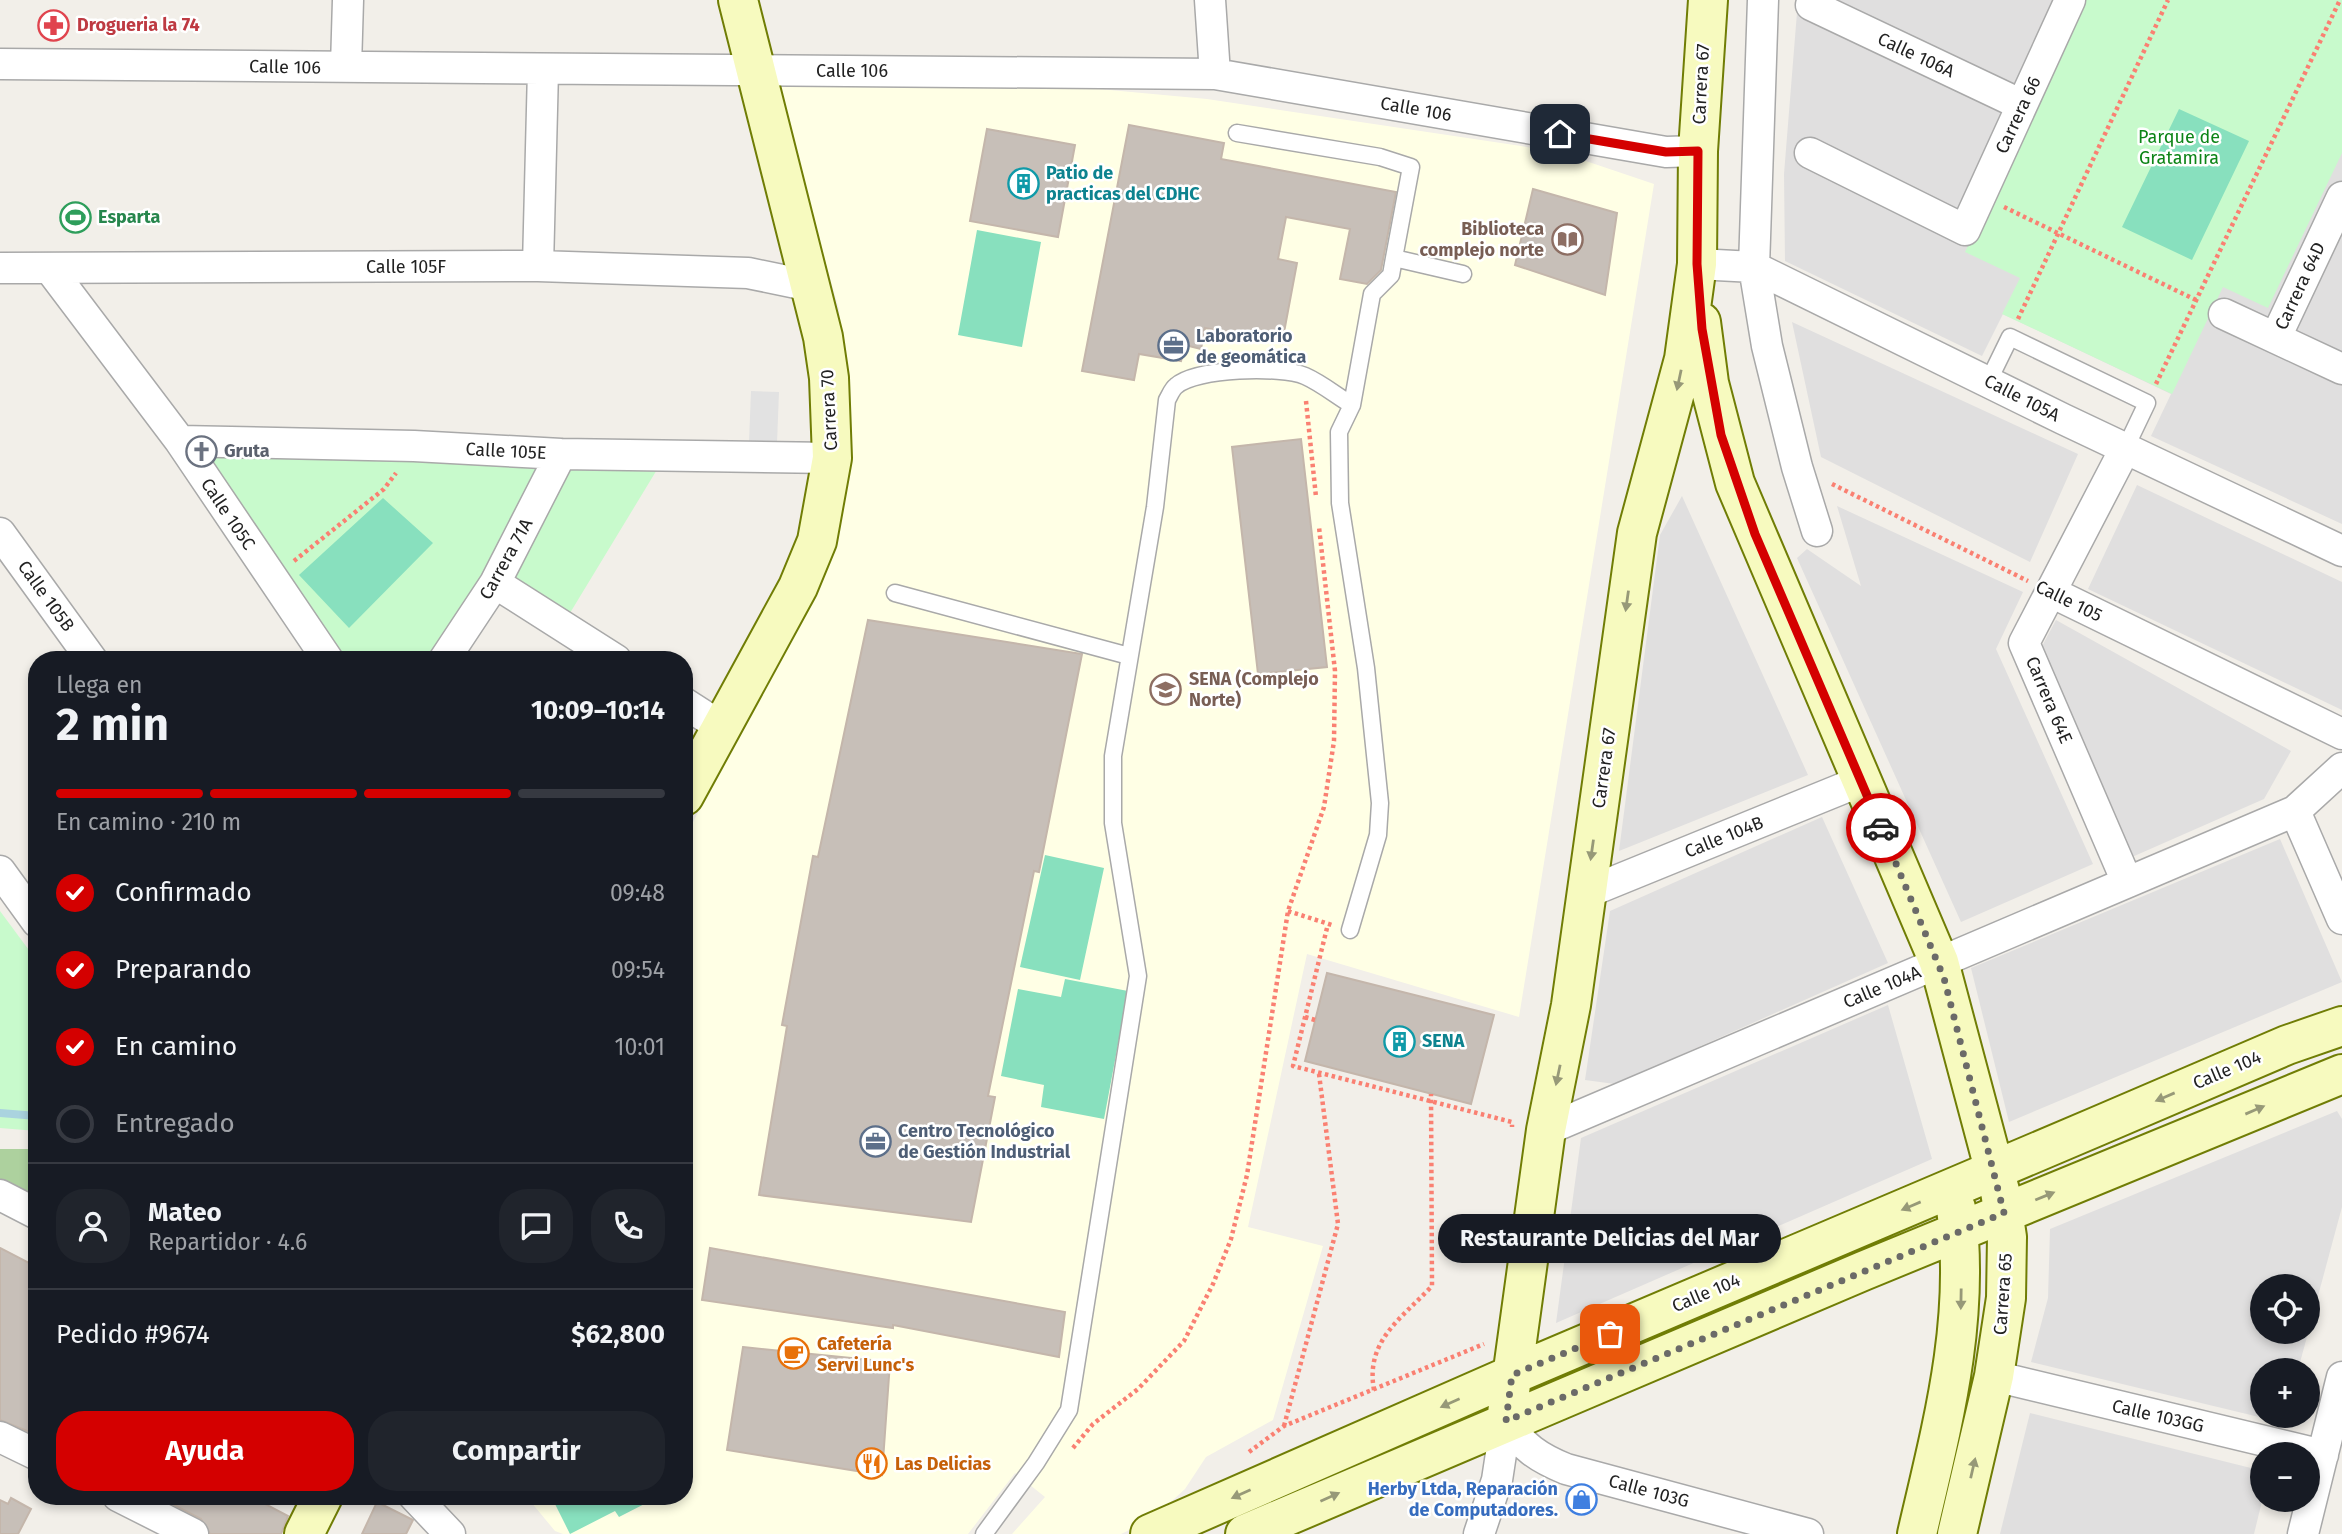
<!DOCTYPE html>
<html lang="es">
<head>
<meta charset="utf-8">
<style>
	:root { --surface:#171b24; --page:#20242c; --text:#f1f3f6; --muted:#9ea1a6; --line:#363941; --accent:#d40000 }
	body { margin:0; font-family:"Fira Sans",sans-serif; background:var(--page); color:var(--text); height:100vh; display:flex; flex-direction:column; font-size:26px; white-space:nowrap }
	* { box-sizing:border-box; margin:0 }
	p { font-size:23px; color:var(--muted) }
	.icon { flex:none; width:38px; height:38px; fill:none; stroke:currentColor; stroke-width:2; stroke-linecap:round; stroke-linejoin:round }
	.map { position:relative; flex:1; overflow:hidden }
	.drawer { position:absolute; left:28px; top:651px; width:665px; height:854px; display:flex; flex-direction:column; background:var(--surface); border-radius:28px; box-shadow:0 4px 10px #0003 }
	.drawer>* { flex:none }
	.buttons { position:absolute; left:2250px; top:1274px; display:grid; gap:14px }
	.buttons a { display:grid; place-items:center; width:70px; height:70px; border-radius:50%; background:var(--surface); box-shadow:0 4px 10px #0003; font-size:35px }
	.pin { position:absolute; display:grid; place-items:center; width:60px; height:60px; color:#fff; margin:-30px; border-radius:14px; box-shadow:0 4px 10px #0006 }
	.courier { position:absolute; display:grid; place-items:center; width:70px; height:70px; margin:-35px; border:5px solid #d40000; border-radius:50%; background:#fff; color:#222; box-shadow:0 2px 9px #0007 }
	.bubble { position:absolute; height:49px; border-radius:24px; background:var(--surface); box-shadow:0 4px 10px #0003; font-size:23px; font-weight:700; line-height:49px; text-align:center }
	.head em { font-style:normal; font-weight:700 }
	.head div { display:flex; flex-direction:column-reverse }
	.head { display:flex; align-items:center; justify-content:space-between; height:119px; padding:0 28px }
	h1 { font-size:46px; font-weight:700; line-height:52px }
	.bar { display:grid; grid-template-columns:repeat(4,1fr); gap:10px 7px; align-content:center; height:84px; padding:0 28px }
	.bar i { height:9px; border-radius:5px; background:var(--line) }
	.bar .on { background:var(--accent) }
	.bar p { grid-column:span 4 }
	.line { display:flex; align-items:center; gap:18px; padding:0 28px; border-top:2px solid var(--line) }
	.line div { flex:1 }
	.round { display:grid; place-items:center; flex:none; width:74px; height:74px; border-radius:28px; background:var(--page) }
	ol { padding:0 28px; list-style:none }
	li { display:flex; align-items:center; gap:21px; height:77px }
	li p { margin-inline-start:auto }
	li .icon { padding:7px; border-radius:50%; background:var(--accent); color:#fff; stroke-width:4 }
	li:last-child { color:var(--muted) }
	li i { width:38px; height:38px; border:4px solid var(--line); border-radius:50% }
	.primary-button { display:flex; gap:14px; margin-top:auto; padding:14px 28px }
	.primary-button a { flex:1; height:80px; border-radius:28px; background:var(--accent); color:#fff; font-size:28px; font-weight:700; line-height:80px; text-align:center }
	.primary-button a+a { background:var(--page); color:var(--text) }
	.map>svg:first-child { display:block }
</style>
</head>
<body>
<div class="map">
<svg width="2342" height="1534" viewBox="0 0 2342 1534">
	<rect width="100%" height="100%" fill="#f2efe9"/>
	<path fill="#e0dfdf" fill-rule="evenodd" d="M1798 0H2342V524L2151 436 2171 394 2003 314 1982 356 1785 261 1784 174Z
		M1792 322 2078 454 2030 562 1821 457Z
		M2137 485 2342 582V710L2088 589Z
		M1682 496 1808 775 1619 851 1660 535Z
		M1837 506 2023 592 1996 649 2093 864 1961 922 1797 558 1807 549 1861 586Z
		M2056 620 2291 751 2264 799 2132 857 2040 650Z
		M1822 817 1888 963 1615 1084 1585 1080 1610 911Z
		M2280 839 2342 982 2009 1122 1971 968Z
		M1888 1005 1932 1159 1556 1323 1581 1138Z
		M2337 1111 2342 1119V1207L2298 1370H2263V1416H2286L2284 1423 2031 1362 2048 1298 2050 1229ZM2263 1286H2308V1332H2263Z
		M2030 1413 2263 1471V1497L2254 1534H2000Z"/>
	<path fill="#ffffe5" d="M887 80 1088 88 1207 99 1521 146 1571 156 1654 184 1519 1017 1307 954 1248 1227 1323 1246 1273 1420 1206 1457 1185 1489 1151 1520 1121 1534H1012L1045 1497 1015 1473 968 1534H563L555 1531 526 1496H684V840L836 538 846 426 839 309 774 86Z"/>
	<path fill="#add19e" d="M0 1149H37V1200L0 1182Z"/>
	<path fill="#c8facc" d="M2086 0H2342V153L2268 308 2223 287 2172 394 2002 314 2020 278 1965 252Z
		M197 449 658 468 570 613 493 564 447 660H314Z
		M0 911 37 961V1131L0 1128Z"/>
	<path fill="#88e0be" d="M2179 109 2249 141 2192 260 2122 227Z
		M977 230 1041 242 1022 347 958 335Z
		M383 498 433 543 349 628 299 575Z
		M1045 855 1104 868 1080 980 1020 967Z
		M1065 979 1128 991 1104 1119 1041 1107 1044 1085 1001 1076 1018 989 1061 997Z
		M551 1496H660L619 1517 615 1511 570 1534Z"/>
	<path fill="#e2e2e2" d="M751 391 779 392 777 443 749 442Z"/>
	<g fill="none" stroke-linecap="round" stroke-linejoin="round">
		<path stroke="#aad3df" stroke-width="8" d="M0 1113 37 1116"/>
	</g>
	<path fill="#c7bfb8" stroke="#c4b6ab" stroke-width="2" d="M1129 125 1224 143 1221 159 1396 192 1381 270 1367 284 1340 279 1350 229 1286 217 1278 259 1297 263 1282 343 1205 328 1201 349 1185 345 1181 361 1139 354 1134 380 1082 371Z
		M987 129 1075 145 1058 237 970 221Z
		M1533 189 1617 213 1605 295 1515 265Z
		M1301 439 1327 667 1258 674 1232 447Z
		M868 620 1082 654 1039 872 1034 871 988 1096 995 1097 971 1222 759 1195 787 1026 782 1025 813 856 818 857Z
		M1327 973 1494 1015 1471 1104 1305 1061Z
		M0 1248 37 1267V1435L0 1420Z
		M710 1248 1065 1312 1059 1357 893 1325V1328L702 1300Z
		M743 1347 890 1362 882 1475 727 1450Z
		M157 1496H250L288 1516 281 1534H210L201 1519Z
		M11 1498 31 1509 18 1534H0V1500L8 1504Z
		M377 1502 413 1520 406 1534H362Z"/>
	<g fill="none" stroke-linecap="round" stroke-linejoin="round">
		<defs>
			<path id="lane" d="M1237 133 1380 157 1411 167 1394 258
				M1989 380 2010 337 2147 403 2126 447
				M895 593 1129 656
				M1350 930 1378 835 1380 803 1366 668 1340 503 1339 432 1352 405
				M984 1534 1036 1463 1069 1410 1138 976 1113 823V756L1155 507 1167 400C1170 395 1172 389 1176 386 1196 368 1281 366 1305 376 1321 383 1337 396 1352 405L1372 294 1391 275 1394 258 1463 274"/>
			<path id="street" d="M1210 0 1215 74
				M1763 0 1754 267 1767 346 1797 467 1817 531
				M1811 5 2022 105
				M0 64 1215 74 1666 152 1698 151
				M346 67 348 0
				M1810 153 1965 230 2070 0
				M1697 264 1754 267 2063 419 2342 551
				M538 266 543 70
				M0 268 538 266 748 273 811 286
				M50 269 180 441 328 660
				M2224 314 2342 369
				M2276 337 2342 197
				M180 441 414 446 561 454 832 458
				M2126 447 2024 643 2127 882
				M0 533 92 660
				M495 583 616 660
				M2051 592 2342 734
				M444 660 495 583 561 454
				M684 703 723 728
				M2295 811 2342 919
				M0 871 37 922
				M1586 893 1861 781
				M1546 1130 2295 811 2342 768
				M0 1195 37 1214
				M1994 1376 2323 1455
				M1506 1421C1522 1447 1539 1458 1566 1469L1808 1534
				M0 1437 37 1455
				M118 1496 193 1534
				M414 1496 450 1534
				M1479 1534 1497 1480 1506 1421
				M2303 1534 2342 1377"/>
			<path id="secondary" d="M1701 322 1709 383 1735 483 1939 962 2000 1191 2007 1237 2006 1298 1994 1376 1957 1534
				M684 796 798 587 817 541 832 458 829 378 823 337 738 0
				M1506 1421 1546 1130 1571 1005 1637 533 1684 359 1697 264 1698 151 1708 0
				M304 1534 323 1496
				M1150 1534 1512 1375 2098 1126 2287 1045 2342 1026
				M1245 1534 1863 1271 2342 1074
				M1917 1534C1942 1426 1971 1321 1956 1208"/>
		</defs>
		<use href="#lane" stroke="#a9a9a9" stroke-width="19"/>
		<use href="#street" stroke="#a9a9a9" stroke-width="33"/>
		<use href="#secondary" stroke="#707d05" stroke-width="42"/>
		<path stroke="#fa8072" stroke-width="4.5" stroke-dasharray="3.5 3.5" stroke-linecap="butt" d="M2004 207 2198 301
			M2018 319 2168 0
			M2156 384 2340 0
			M1306 401 1316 497
			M1832 484 2028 581
			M294 561 384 489 396 473
			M1288 911 1332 925
			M1327 928 1293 1066 1512 1122V1127
			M1305 1017 1315 1020
			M1374 1390C1365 1341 1401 1319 1432 1286L1431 1094
			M1284 1426 1338 1224 1319 1074
			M1073 1448 1093 1424 1138 1389 1184 1341 1213 1284 1231 1239 1247 1175 1288 911 1324 807 1334 741 1335 671 1319 527
			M1249 1452 1284 1426 1484 1344"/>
		<use href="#lane" stroke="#fff" stroke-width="16"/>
		<use href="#street" stroke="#fff" stroke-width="30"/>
		<use href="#secondary" stroke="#f7fabf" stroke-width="38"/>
	</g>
	<defs><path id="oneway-solid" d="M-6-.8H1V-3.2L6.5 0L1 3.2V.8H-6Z" transform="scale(1.75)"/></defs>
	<g fill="#979978">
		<use href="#oneway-solid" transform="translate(1679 380) rotate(102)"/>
		<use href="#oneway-solid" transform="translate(1627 601) rotate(98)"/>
		<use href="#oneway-solid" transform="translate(1592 850) rotate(98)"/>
		<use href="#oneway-solid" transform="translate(1558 1075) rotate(102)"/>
		<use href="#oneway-solid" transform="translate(2165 1097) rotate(157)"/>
		<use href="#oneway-solid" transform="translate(2255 1110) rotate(-23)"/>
		<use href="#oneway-solid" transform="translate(2045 1196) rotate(-22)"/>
		<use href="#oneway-solid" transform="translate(1911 1206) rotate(157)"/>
		<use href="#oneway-solid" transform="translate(1961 1299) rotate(91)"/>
		<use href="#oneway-solid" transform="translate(1450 1403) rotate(156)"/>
		<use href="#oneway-solid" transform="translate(1973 1468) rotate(-77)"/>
		<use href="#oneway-solid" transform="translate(1241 1494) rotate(156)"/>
		<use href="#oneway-solid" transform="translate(1330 1497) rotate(-24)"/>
	</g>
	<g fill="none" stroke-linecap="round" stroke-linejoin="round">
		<path stroke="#6b6a68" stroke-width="7" stroke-dasharray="0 12.6" d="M1610 1334 1512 1375 1506 1421 2004 1213 1944 978 1881 828"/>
		<path stroke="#d40000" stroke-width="9" d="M1560 134 1666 152 1698 151 1697 264 1702 329 1721 435 1755 534 1881 828"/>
	</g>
	<defs>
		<symbol id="pharmacy-ring" viewBox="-11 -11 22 22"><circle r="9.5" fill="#fff" stroke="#e0444e" stroke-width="1.5"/><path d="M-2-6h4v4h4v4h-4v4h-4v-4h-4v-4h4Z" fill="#e0444e"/></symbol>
		<symbol id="building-ring" viewBox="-11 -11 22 22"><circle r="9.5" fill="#fff" stroke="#0f9aa8" stroke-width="1.5"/><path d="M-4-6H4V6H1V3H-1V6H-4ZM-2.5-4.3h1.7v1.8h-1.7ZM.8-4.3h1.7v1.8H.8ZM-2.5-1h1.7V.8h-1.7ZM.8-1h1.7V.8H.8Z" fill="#0f9aa8"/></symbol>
		<symbol id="stadium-ring" viewBox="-11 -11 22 22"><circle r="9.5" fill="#fff" stroke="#2e9e5b" stroke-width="1.5"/><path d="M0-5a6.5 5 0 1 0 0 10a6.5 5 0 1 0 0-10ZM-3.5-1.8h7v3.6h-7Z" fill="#2e9e5b"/></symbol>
		<symbol id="library-ring" viewBox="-11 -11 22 22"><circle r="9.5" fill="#fff" stroke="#8d6e63" stroke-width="1.5"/><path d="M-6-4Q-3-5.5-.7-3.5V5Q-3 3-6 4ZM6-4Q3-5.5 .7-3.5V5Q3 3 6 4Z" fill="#8d6e63"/></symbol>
		<symbol id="office-ring" viewBox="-11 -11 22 22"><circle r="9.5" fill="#fff" stroke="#5c6f8a" stroke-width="1.5"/><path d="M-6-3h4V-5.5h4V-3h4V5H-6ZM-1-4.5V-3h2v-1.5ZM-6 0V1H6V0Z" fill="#5c6f8a"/></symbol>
		<symbol id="church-ring" viewBox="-11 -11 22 22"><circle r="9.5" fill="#fff" stroke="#6b7280" stroke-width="1.5"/><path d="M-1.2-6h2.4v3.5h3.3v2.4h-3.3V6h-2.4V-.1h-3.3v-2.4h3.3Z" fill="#6b7280"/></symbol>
		<symbol id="university-ring" viewBox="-11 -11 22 22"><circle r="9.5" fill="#fff" stroke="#8d6e63" stroke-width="1.5"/><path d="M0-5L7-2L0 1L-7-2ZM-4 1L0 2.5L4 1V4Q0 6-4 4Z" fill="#8d6e63"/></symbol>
		<symbol id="cafe-ring" viewBox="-11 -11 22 22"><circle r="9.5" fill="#fff" stroke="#e8710a" stroke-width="1.5"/><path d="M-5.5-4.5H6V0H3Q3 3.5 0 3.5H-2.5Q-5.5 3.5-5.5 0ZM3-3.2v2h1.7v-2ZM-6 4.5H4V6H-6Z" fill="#e8710a"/></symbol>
		<symbol id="restaurant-ring" viewBox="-11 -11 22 22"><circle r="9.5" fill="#fff" stroke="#e8710a" stroke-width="1.5"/><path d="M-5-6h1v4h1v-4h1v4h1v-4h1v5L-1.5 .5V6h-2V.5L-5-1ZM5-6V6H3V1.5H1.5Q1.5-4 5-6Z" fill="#e8710a"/></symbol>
		<symbol id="shop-ring" viewBox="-11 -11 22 22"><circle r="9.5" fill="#fff" stroke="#3f7fe0" stroke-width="1.5"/><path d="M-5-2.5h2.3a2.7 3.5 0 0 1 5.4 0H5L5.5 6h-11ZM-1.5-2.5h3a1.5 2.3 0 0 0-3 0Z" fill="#3f7fe0"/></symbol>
	</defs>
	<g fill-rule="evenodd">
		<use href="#pharmacy-ring" x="36" y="8" width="35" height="35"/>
		<use href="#building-ring" x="1006" y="166" width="35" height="35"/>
		<use href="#stadium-ring" x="58" y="200" width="35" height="35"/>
		<use href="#library-ring" x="1550" y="222" width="35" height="35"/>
		<use href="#office-ring" x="1156" y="328" width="35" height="35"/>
		<use href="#church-ring" x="184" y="434" width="35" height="35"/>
		<use href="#university-ring" x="1148" y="672" width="35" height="35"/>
		<use href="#building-ring" x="1382" y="1024" width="35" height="35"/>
		<use href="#office-ring" x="858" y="1124" width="35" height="35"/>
		<use href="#cafe-ring" x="776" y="1336" width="35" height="35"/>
		<use href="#restaurant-ring" x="854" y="1446" width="35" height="35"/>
		<use href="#shop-ring" x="1564" y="1482" width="35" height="35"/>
	</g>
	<g text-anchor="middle" stroke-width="5" stroke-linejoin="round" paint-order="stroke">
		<g font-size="18" font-weight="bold" fill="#be3a42" stroke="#fff" text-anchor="start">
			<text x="77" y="31">Drogueria la 74</text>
		</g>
		<g font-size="18" fill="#222" stroke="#fff">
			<text transform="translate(1916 55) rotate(25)" y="6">Calle 106A</text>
			<text transform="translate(285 67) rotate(1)" y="6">Calle 106</text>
			<text x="852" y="77">Calle 106</text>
			<text transform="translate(1701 84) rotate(-87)" y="6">Carrera 67</text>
			<text transform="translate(1416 109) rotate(10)" y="6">Calle 106</text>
			<text transform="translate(2018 115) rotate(-65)" y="6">Carrera 66</text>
			<text x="406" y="273">Calle 105F</text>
			<text transform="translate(2300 286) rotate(-65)" y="6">Carrera 64D</text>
			<text transform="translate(2022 398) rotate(27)" y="6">Calle 105A</text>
			<text transform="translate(829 410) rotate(-93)" y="6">Carrera 70</text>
			<text transform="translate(506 451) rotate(3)" y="6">Calle 105E</text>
			<text transform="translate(228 514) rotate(56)" y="6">Calle 105C</text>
			<text transform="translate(506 559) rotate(-61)" y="6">Carrera 71A</text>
			<text transform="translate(46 596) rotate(54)" y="6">Calle 105B</text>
			<text transform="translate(2069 601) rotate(26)" y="6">Calle 105</text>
			<text transform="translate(2049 700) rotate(67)" y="6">Carrera 64E</text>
			<text transform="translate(1604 768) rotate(-82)" y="6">Carrera 67</text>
			<text transform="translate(1724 837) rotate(-22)" y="6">Calle 104B</text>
			<text transform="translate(1882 987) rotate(-23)" y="6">Calle 104A</text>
			<text transform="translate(2227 1070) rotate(-23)" y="6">Calle 104</text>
			<text transform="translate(1706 1293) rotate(-23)" y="6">Calle 104</text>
			<text transform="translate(2003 1294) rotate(-86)" y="6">Carrera 65</text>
			<text transform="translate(2158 1416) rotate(13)" y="6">Calle 103GG</text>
			<text transform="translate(1649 1491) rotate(15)" y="6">Calle 103G</text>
		</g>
		<g font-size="18" fill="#0c8416" stroke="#fff">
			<text x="2179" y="143">Parque de<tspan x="2179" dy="21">Gratamira</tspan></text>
		</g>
		<g font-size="18" font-weight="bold" fill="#0d838f" stroke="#fff" text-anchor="start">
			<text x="1046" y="179">Patio de<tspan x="1046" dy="21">practicas del CDHC</tspan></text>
			<text x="1422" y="1047">SENA</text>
		</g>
		<g font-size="18" font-weight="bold" fill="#27864d" stroke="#fff" text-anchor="start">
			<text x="98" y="223">Esparta</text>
		</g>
		<g font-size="18" font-weight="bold" fill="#785e54" stroke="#fff" text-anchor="end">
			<text x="1544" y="235">Biblioteca<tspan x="1544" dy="21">complejo norte</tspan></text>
			<text x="1189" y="685" text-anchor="start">SENA (Complejo<tspan x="1189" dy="21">Norte)</tspan></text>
		</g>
		<g font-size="18" font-weight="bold" fill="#4e5e75" stroke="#fff" text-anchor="start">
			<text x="1196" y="342">Laboratorio<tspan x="1196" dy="21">de geomática</tspan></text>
			<text x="898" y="1137">Centro Tecnológico<tspan x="898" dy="21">de Gestión Industrial</tspan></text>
		</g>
		<g font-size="18" font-weight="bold" fill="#5b616d" stroke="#fff" text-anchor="start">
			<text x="224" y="457">Gruta</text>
		</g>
		<g font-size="18" font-weight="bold" fill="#c56008" stroke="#fff" text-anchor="start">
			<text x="817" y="1350">Cafetería<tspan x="817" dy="21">Servi Lunc's</tspan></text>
			<text x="895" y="1470">Las Delicias</text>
		</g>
		<g font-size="18" font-weight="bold" fill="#366cbe" stroke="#fff" text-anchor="end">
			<text x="1558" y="1495">Herby Ltda, Reparación<tspan x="1558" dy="21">de Computadores.</tspan></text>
		</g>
	</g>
</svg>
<div class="buttons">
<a><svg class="icon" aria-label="locate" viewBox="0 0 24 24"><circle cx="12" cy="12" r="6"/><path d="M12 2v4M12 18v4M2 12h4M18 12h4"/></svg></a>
<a>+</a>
<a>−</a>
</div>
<div class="pin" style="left:1610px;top:1334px;background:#ea580c"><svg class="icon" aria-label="bag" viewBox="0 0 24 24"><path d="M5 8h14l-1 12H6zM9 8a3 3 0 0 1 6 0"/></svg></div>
<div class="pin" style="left:1560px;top:134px;background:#1f2937"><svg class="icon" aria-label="home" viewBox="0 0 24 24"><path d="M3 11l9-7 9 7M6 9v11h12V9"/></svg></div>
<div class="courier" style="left:1881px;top:828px"><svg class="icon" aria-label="car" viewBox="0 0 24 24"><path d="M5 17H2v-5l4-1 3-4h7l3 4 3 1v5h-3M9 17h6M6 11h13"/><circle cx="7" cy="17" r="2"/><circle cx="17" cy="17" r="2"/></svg></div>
<div class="bubble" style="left:1438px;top:1214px;width:343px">Restaurante Delicias del Mar</div>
<section class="drawer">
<div class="head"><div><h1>2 min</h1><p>Llega en</p></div><em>10:09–10:14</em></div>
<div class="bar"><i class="on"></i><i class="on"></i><i class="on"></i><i></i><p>En camino · 210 m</p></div>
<ol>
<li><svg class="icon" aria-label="check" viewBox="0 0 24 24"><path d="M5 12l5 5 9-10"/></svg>Confirmado<p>09:48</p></li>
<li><svg class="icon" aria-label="check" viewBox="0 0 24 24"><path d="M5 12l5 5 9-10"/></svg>Preparando<p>09:54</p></li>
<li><svg class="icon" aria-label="check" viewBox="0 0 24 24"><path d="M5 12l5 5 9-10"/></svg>En camino<p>10:01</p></li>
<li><i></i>Entregado</li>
</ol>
<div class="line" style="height:126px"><a class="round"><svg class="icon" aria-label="person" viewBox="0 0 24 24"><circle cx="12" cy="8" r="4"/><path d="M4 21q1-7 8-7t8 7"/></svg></a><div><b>Mateo</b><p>Repartidor · 4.6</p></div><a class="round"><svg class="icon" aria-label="chat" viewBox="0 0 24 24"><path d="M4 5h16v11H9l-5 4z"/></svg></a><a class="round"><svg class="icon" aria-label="phone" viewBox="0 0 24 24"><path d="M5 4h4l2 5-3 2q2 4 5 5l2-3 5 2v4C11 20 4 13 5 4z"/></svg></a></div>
<div class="line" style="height:91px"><div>Pedido #9674</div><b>$62,800</b></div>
<div class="primary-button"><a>Ayuda</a><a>Compartir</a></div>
</section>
</div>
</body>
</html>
